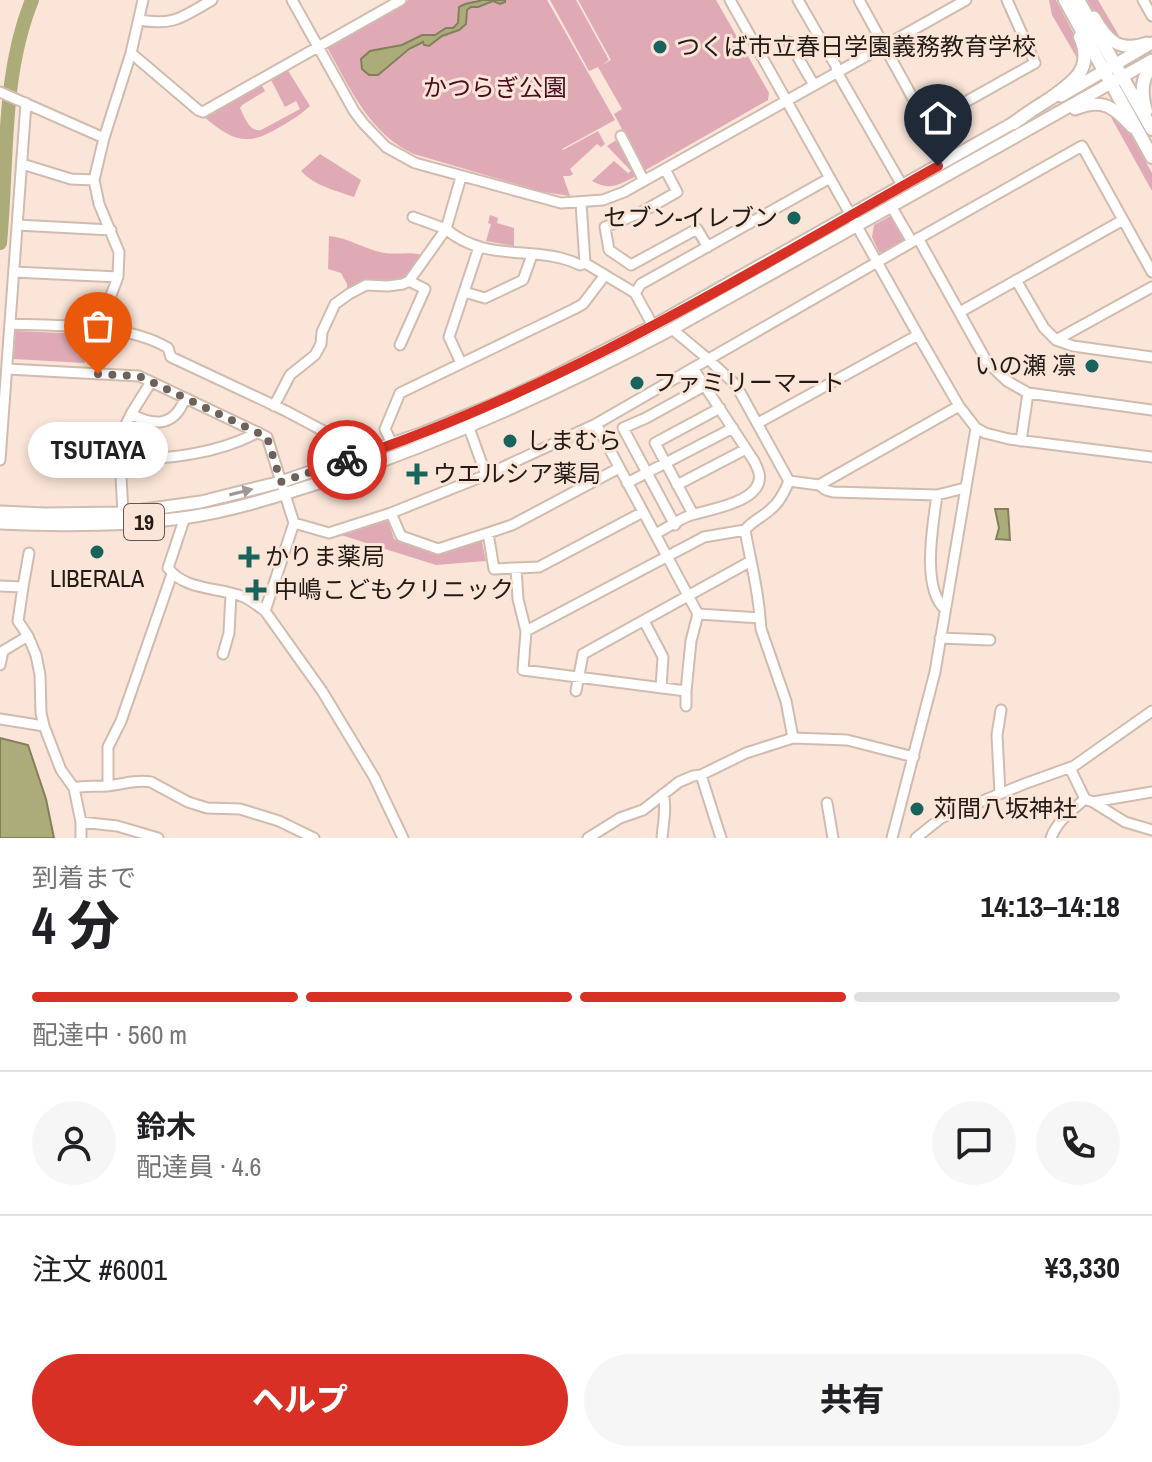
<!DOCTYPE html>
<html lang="ja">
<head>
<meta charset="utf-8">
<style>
	:root { --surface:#fff; --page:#f6f6f6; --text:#202124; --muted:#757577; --line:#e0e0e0; --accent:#d93025 }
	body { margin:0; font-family:"Archivo Narrow","Noto Sans JP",sans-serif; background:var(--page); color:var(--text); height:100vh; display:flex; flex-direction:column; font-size:30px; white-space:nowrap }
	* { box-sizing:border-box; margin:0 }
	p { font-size:26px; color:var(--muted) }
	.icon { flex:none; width:44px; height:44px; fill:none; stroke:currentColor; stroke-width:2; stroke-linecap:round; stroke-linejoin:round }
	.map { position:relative; height:838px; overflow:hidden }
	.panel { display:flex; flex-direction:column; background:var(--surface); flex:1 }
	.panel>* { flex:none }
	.pin { position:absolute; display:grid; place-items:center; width:68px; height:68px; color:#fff; margin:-82px -34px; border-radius:50% 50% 50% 0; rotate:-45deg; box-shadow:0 0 8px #0007 }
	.pin .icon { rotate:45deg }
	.courier { position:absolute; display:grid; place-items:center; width:80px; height:80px; margin:-40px; border:6px solid #d93025; border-radius:50%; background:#fff; color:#222; box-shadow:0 2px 10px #0007 }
	.bubble { position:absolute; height:56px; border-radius:28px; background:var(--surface); box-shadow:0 4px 12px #0003; font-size:26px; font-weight:800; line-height:56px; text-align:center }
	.headline em { font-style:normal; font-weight:800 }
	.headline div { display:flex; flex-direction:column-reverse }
	.headline { display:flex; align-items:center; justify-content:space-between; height:136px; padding:0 32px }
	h1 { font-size:52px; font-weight:800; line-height:60px }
	.bar { display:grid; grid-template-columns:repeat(4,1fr); gap:12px 8px; align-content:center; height:96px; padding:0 32px }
	.bar i { height:10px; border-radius:6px; background:var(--line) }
	.bar .on { background:var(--accent) }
	.bar p { grid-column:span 4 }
	.line { display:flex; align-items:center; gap:20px; padding:0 32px; border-top:2px solid var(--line) }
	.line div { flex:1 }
	.round { display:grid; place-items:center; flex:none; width:84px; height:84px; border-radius:42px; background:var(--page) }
	.cta { display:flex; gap:16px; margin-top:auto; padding:16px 32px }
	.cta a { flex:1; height:92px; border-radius:48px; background:var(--accent); color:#fff; font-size:32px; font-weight:800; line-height:92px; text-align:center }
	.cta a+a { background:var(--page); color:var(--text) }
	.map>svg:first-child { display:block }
</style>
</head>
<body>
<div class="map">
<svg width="1152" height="838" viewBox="0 0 1152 838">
	<rect width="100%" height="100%" fill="#fae5d8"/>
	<path fill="#dfaab5" d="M409 0H547L615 120 562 149 563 150 598 131 605 144 601 147 597 144 570 169 573 174 570 176H563L570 196 543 192 414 154C370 134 351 90 328 49L329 44Z
		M550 0H576L609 60 602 65 611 60 578 0H716L769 93 768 100 644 171 614 114 622 109 598 67 589 71Z
		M1049 0H1056L1077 40 1080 63 1052 15Z
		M1087 0H1098L1119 36 1121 42 1101 24Z
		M287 69 310 106C300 115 289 122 278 128 245 148 231 139 204 117L261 84 265 91 242 105 240 108C245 118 249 132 261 130L300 109 296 101 285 107 270 78Z
		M1107 110 1127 128 1152 173V191Z
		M618 139 636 173 635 177C617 185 611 191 592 181L614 161 628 173 631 171 607 146Z
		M320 154 361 180 354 197C334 190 315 186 301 171Z
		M894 214 909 240 884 253 879 252 872 237 874 225Z
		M490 215 498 218 497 223 514 228V246L486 241 491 224 488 223Z
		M329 236C350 238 365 250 385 253 398 255 410 251 423 255L405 279 347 293V284L341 273 328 269Z
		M15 331 86 334 85 363 14 359Z
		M379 519 381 522 388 520 394 539 438 553 479 539 482 542 486 561 436 565 341 535 342 531Z"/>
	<path fill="#acac7b" stroke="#82805c" stroke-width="2" d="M482 0H505V2L500 4 493 1 478 7H471L467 10 466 24 459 30 442 36 429 46 424 45 423 42 409 49 378 75H369L362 69 361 59 370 51 402 45 422 35H435L446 28H453L458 23 459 7C467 2 474 3 482 0Z
		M995 509H1008L1010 540 996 539 999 528Z
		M0 738 28 745 46 799 54 838H0Z"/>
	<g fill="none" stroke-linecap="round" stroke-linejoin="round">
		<path stroke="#acac7b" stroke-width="14" d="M0 243C8 162 1 76 32 0"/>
		<defs>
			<path id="minor" d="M292 0 354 111 363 123 386 147 415 163 561 203 603 200 624 192 966 0
				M730 0 918 335 959 406 976 428 985 433 1009 439 1152 457
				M798 0 836 66 837 72 899 180
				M859 0 944 155
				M1143 0 1152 16
				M139 20C175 26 182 17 212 0
				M789 42 814 85
				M131 53 198 110 203 112 401 0
				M0 92 104 138
				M928 123 1035 63 1007 0
				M621 136 644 181
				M22 164 71 179 94 180
				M665 169 677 192 640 213 605 227 609 250 631 265 697 229 708 247
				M461 177 446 229C486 264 538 244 580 265L585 263
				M581 203 585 263 635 293 653 326
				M894 211 912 242
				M17 225 111 230
				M918 238 987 362 1007 381 1028 393 1152 410
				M14 272 118 277
				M1016 280 1044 328 1056 340 1073 346 1152 357
				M464 292 485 298 523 280 532 255
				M635 293 641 284 830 178
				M960 312 1123 220
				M10 324C57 326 127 323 168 348L171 357 284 410 352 446 356 457
				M672 329 708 359 736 385 789 481 819 485 959 406
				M1056 340 1152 287
				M400 345 425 289 409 281
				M461 363 449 337 479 247
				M7 369 139 376 267 437 294 523 265 611 322 691 374 777 403 838
				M98 374 103 316 118 277 119 252 99 204 94 180 104 138 131 53 143 0
				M274 406 290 375 315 355 321 344 322 332 335 304 349 294 366 285 388 286 403 284 409 281 446 229 413 217
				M131 414C155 427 175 426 185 398
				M758 423 918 335
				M469 428 486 475
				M1021 441 1028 393
				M392 444 385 429 400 393 574 309 583 304 605 275
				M0 460 26 103
				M121 461C167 458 217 455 258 432
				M627 483 733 428
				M677 485 746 449
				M819 485 826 490 833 492 937 495 965 488
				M937 495C933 525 921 588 945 609
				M123 513 119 439 131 414 151 382
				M391 513 401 536 438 549 488 533 494 569 539 567 643 512
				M693 514 655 443 720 408
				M185 517 168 568C185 591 219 587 244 597 251 600 258 606 265 611
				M294 523 329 533 391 513 486 475 596 424 912 242 1082 146 1152 272
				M675 525 623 428 646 418 704 386
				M488 533 512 525 619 468
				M655 534C668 528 681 517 695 514 712 509 765 501 759 473 758 469 756 465 754 461L693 368
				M516 568 518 599 526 631 523 670 686 691 691 641 698 614 596 424
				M0 586 23 587 18 621 28 636 36 655 40 675 41 713 44 726 61 770 74 788 81 822V838
				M23 587 29 553
				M698 614 760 618C758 588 750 559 745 530
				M760 618 761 629 786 701 793 738
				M644 621 663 657 661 688
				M526 631 704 537 745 530C753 520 763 517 771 509 780 502 785 491 789 481
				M940 638 990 640
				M223 654 229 633 231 593
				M0 665 3 651 28 636
				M576 691 583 654 751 561
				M686 706V691
				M0 719 44 726
				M1070 768 1085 799
				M701 775 721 838
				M108 786V747L121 721 172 574
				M74 788C85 785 95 787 106 786 121 785 136 779 151 782L188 802 207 808 240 809 279 821 314 838
				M1000 794 997 735 1001 710
				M1093 802 1125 822 1152 830
				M827 803 833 838
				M81 822 117 826 158 838
				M588 838 620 818 643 810 679 782 693 776 701 775 746 753 793 738 847 740 914 757
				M662 838C663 824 667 807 663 794
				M892 838 935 672 976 428
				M916 838 941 818 1024 784 1074 766 1152 711
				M1051 838C1057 821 1072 810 1085 799L1093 802 1152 792"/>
			<path id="major" d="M1094 17C1107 40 1119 53 1147 43
				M1061 96 1152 43
				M1075 109C1102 98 1113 106 1132 127
				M0 512 45 514 123 513 201 502 281 482 423 433 495 404 547 380 653 326 1022 118
				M0 523C61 526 121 526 182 518 234 511 284 494 334 478 451 438 563 387 672 329L1152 60"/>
			<path id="highway" d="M1065 0 1152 157
				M1078 0 1152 129
				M1146 111C1141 95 1140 79 1152 66
				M1014 123C1026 114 1038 106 1051 98 1074 82 1094 68 1080 37"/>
		</defs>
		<use href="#minor" stroke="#d0bcaf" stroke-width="13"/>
		<use href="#major" stroke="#d0bcaf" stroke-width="15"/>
		<use href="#highway" stroke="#d0bcaf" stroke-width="16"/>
		<use href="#minor" stroke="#fff" stroke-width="9"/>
		<use href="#major" stroke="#fff" stroke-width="11"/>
		<use href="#highway" stroke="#fff" stroke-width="12"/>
	</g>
	<defs><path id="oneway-solid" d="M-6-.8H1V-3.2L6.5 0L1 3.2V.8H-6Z" transform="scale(2)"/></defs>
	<use fill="#9b9896" href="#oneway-solid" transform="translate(241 492) rotate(-14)"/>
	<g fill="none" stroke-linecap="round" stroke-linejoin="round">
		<path stroke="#6d6159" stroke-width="8" stroke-dasharray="0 14.4" d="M98 374 139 376 267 437 281 482 347 460"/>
		<path stroke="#d93025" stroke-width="10" d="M347 460C557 391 746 274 938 166"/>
	</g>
	<g fill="#18635b" stroke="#fae5d8" stroke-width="3">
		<circle cx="660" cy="47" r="8"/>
		<circle cx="794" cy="218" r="8"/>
		<circle cx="1092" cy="366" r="8"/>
		<circle cx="637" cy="383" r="8"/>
		<circle cx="510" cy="441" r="8"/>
		<path d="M413 462h8v8h8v8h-8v8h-8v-8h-8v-8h8z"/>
		<circle cx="97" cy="552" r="8"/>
		<path d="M245 545h8v8h8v8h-8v8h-8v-8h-8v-8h8z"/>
		<path d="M252 578h8v8h8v8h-8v8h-8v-8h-8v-8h8z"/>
		<circle cx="917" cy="809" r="8"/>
	</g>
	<g text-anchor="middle" stroke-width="6" stroke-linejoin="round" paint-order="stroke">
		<rect fill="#fae5d8" stroke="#625750" stroke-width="2" x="124" y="504" width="40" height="36" rx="6"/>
		<g font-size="22" font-weight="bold" fill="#211a15">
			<text x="144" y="530">19</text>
		</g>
		<g font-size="24" fill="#211a15" stroke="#fae5d8" text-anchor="start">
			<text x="676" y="55">つくば市立春日学園義務教育学校</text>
			<text x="778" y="226" text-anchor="end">セブン-イレブン</text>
			<text x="1076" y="374" text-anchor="end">いの瀬 凛</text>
			<text x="653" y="391">ファミリーマート</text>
			<text x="526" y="449">しまむら</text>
			<text x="433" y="482">ウエルシア薬局</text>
			<text x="265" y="565">かりま薬局</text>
			<text x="97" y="587" text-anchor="middle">LIBERALA</text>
			<text x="274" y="598">中嶋こどもクリニック</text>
			<text x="933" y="817">苅間八坂神社</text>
		</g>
		<g font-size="24" fill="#4d0c23" stroke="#fae5d8">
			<text x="495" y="96">かつらぎ公園</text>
		</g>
	</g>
</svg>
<div class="pin" style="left:98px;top:374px;background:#ea580c"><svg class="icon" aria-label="bag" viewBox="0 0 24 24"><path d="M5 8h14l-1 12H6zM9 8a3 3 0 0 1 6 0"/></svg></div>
<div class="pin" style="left:938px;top:166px;background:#1f2937"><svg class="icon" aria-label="home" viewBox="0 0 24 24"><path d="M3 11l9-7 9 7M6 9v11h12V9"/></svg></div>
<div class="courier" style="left:347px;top:460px"><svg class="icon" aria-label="bike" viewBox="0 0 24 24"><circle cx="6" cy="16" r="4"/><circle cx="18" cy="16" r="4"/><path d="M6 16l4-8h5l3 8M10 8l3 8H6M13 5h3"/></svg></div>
<div class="bubble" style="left:28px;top:422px;width:140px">TSUTAYA</div>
</div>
<section class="panel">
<div class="headline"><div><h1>4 分</h1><p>到着まで</p></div><em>14:13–14:18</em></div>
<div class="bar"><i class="on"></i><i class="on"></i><i class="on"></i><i></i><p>配達中 · 560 m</p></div>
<div class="line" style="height:144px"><a class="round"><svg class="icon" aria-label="person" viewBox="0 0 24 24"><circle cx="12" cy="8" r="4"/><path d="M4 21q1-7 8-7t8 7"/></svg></a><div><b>鈴木</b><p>配達員 · 4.6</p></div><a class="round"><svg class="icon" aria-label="chat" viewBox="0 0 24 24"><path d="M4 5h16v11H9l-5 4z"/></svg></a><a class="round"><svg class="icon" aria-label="phone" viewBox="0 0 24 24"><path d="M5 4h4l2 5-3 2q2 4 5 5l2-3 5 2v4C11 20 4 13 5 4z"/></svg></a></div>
<div class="line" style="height:104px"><div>注文 #6001</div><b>¥3,330</b></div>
<div class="cta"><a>ヘルプ</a><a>共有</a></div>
</section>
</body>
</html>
